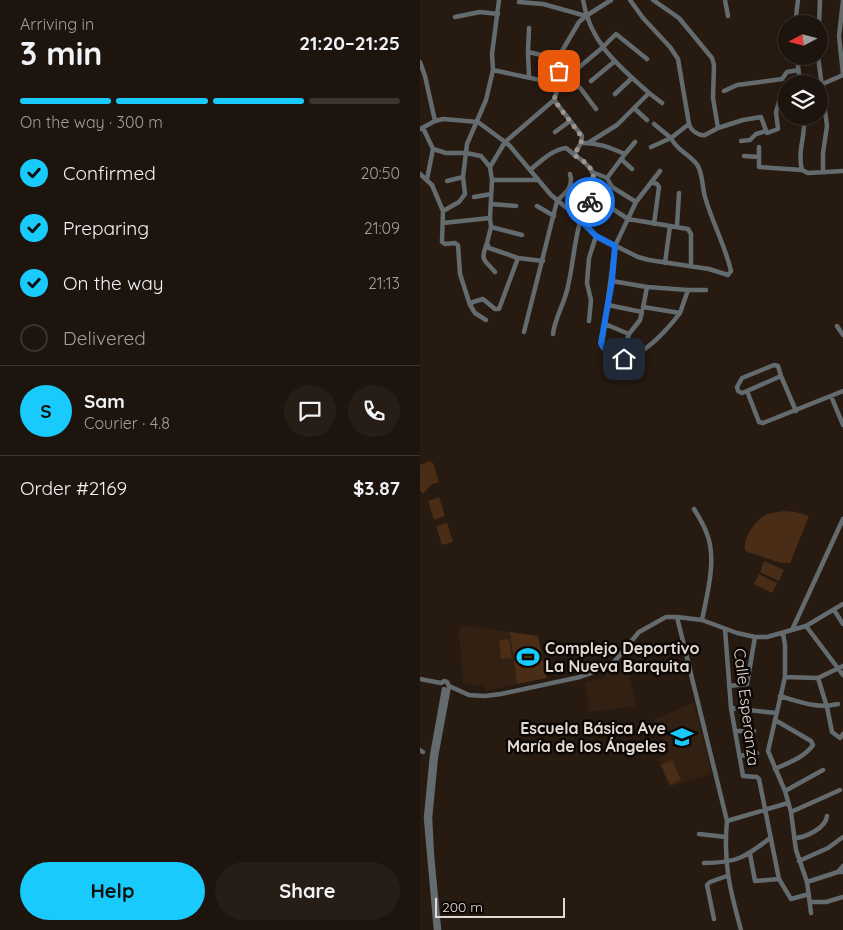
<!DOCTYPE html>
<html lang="en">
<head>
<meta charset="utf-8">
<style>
	:root { --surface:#1d140d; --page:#251d16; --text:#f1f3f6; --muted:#a09e9d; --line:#3b332e; --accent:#19cafc }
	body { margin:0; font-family:Quicksand,sans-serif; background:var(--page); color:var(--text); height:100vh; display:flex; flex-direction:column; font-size:19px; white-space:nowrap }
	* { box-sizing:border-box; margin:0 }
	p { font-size:16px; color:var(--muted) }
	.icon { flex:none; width:28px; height:28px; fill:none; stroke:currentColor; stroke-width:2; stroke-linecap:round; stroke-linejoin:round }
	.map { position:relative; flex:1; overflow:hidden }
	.sheet { display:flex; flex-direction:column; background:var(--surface); width:420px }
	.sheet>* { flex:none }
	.needle { width:32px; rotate:263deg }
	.controls { position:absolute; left:358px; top:15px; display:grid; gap:10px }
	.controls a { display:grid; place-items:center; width:50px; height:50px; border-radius:50%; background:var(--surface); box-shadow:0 2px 12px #0003,0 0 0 1px var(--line); font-size:25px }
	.scale { position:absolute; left:15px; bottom:12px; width:130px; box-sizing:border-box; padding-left:5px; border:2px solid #e2d9d2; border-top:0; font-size:14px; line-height:18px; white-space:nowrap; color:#e2d9d2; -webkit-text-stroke:4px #0c0604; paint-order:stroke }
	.pin { position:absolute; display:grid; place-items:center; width:42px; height:42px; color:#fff; margin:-21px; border-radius:10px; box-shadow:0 2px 8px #0006 }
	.courier { position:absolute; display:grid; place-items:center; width:50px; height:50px; margin:-25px; border:4px solid #1a73e8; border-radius:50%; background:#fff; color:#222; box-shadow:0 1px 6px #0007 }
	.headline em { font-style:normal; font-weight:700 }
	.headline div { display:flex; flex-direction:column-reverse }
	.headline { display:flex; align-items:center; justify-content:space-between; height:85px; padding:0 20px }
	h1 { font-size:32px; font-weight:700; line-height:38px }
	.bar { display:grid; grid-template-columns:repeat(4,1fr); gap:8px 5px; align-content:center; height:60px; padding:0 20px }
	.bar i { height:6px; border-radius:4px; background:var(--line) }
	.bar .selected { background:var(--accent) }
	.bar p { grid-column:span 4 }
	.line { display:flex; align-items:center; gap:12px; padding:0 20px; border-top:1px solid var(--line) }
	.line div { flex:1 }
	.round { display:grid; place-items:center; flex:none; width:52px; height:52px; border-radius:26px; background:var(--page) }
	ol { padding:0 20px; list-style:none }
	li { display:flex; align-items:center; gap:15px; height:55px }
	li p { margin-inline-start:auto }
	li .icon { padding:5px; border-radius:50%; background:var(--accent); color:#111; stroke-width:4 }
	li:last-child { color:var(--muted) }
	li i { width:28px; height:28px; border:2px solid var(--line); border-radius:50% }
	.action { display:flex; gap:10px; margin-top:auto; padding:10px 20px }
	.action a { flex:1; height:58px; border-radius:30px; background:var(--accent); color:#111; font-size:20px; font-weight:700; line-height:58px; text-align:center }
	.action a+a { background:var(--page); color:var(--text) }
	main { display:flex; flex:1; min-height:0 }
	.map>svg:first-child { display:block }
</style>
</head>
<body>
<main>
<section class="sheet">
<div class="headline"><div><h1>3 min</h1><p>Arriving in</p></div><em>21:20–21:25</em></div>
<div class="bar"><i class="selected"></i><i class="selected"></i><i class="selected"></i><i></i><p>On the way · 300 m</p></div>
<ol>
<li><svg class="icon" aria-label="check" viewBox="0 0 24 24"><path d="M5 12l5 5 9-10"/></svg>Confirmed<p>20:50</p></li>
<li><svg class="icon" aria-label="check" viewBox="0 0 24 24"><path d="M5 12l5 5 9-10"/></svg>Preparing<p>21:09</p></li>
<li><svg class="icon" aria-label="check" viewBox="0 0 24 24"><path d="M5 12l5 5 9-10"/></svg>On the way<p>21:13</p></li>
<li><i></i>Delivered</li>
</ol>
<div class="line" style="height:90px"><b class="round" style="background:var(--accent);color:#111">S</b><div><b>Sam</b><p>Courier · 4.8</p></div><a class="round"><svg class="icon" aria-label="chat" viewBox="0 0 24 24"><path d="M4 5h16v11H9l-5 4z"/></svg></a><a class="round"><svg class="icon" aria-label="phone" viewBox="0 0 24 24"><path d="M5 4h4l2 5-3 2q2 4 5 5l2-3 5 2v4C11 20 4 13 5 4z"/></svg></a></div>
<div class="line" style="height:65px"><div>Order #2169</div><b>$3.87</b></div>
<div class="action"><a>Help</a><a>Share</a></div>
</section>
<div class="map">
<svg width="423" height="930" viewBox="0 0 423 930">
	<rect width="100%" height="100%" fill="#271a11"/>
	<path fill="#322012" d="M41 625 90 632 97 684 65 691 63 684 52 686 43 683 39 635Z
		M206 663 217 706 169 712 165 683 177 678V679L185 678 184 673Z
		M274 702 292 774 250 787 237 759 248 753 234 720Z"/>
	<path fill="#4a2d16" d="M10 461 13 463 19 482 12 484 4 493H2L0 491V465Z
		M19 497 25 516 14 520 8 501Z
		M365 511 375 512 389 516 370 563H361L325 551C323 538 334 521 346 515 352 512 359 512 365 511Z
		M27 523 33 542 22 545 16 526Z
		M344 561 364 570 359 581 340 572Z
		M339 574 357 583 352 593 334 584Z
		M90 632 118 636 127 678 97 684Z
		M89 639 92 658 81 659 79 640Z
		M252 760 261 780 250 785 241 765Z"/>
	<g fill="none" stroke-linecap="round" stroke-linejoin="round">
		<path stroke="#636b6f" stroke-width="4.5" d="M163 0C170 43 198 65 229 93L197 125 168 143
			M210 0 223 18 250 47 258 59 269 124C271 131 279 136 285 135L298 128 323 120 341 117 347 133 358 129 356 112 360 98
			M233 0 259 18 292 58 294 65 293 98 298 128
			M305 0 308 16
			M423 1 419 36 423 74
			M99 2 123 4 166 16
			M35 17 60 12 78 14
			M375 24 378 0
			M399 24 400 0
			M109 28 108 52 109 77
			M108 52 140 59
			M377 56 380 84
			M398 56 407 126 403 153V172
			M0 62 5 76 15 121
			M73 70 139 84 182 48 196 34 227 59
			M147 76 161 89 176 109
			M171 81 195 61
			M400 85 423 75
			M304 91 317 85 362 79 367 72 378 70
			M229 93 242 103
			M195 94 212 78
			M134 100 162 136 161 143
			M214 108 227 120
			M384 116C386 135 377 151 382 170L388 173 423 171
			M3 128 13 149 7 179
			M0 129 15 121 23 119 58 122 89 145 131 195 166 224 176 236 218 257 229 260 289 269 308 275 311 271C305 245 292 222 285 197 282 186 283 176 278 166 271 155 256 150 251 138L269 124
			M135 132 150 121
			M321 141 330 140 336 134 346 131
			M231 147 251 138 234 124
			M339 147V167L382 170
			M13 149 26 153H46L61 156 70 167
			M205 154 215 142
			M154 155 161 143C177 142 191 148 205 154L187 178
			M324 156 339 157
			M201 159 212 169
			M110 170C120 162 133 149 146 148 154 155 167 162 172 171 180 191 166 205 160 222 154 243 153 265 148 286 145 303 135 317 133 334
			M240 171 216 202 195 246 182 345 201 359C223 357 247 330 260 313
			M172 172 187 178 192 187 216 202
			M0 174 12 185 23 211 22 242 25 244 35 243 38 245 40 274 50 305
			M72 180H117
			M27 181 43 177
			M231 182 237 184 239 187 234 224
			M173 196 208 219 268 229 271 234V266
			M54 197 71 194
			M71 204 96 206
			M117 206 134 216
			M23 211 39 202 45 194 43 177 47 144 66 100 73 70 72 54 79 0
			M23 223 70 218
			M257 226 259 193
			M71 227 102 235
			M67 243C60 262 64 259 75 272
			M123 261 98 258 69 248 67 243 71 227 70 218 72 180 70 167 85 142 134 100 139 84 140 59 142 51 159 22 166 16 191 0
			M245 263 250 226
			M192 281 227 287 223 308
			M268 290H286
			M223 307 260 313 268 290 227 287
			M66 320 55 313 50 305 53 302 63 299 75 309H79L98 258
			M169 321 171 300 167 283 169 258 176 236
			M185 324 209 334 220 320 222 312 188 305
			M417 326 423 335
			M104 332 137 201C145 193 154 187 150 174
			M201 359 209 334
			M327 391 322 393 318 391 317 387 322 378 354 365 358 366 361 376
			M411 396 423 425
			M376 411 361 376 327 391 339 422 343 423 423 391
			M274 509C279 517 284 525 287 534 297 559 287 595 282 620
			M414 610 423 624
			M257 617 307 821C303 863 310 890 321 930
			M386 626 423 675
			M305 629 311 708 323 776 337 777 339 779 359 879 371 899 389 894
			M372 630 423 519
			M363 633 365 645V677L348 751 365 791 371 812 376 850 387 882 391 913
			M365 677 398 678 423 666
			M398 678 407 707 412 732 420 738 423 734
			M0 679 21 683
			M21 683 24 681 27 682 29 686 49 695 65 696 81 694 160 677 174 672 194 662 219 632 246 617H257L282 620 317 633 335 637H347L386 626 423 604
			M309 686 327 684 335 637
			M360 696C380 702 398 709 418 704
			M311 708 356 713
			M355 720 391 741 393 745C385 757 368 763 355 769
			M315 731H334
			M0 750 3 752
			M320 756 337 753
			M365 791 403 770
			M371 812 420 790
			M307 821 368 803
			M279 834 306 837
			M374 838C385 838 406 828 407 816
			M330 854 335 881 359 879
			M379 861 408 848 423 837
			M284 863C315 863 325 858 350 838
			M418 872 423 866
			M387 882 418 872H423
			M390 902H406L423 897
			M294 919 287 885 290 882 307 876
			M16 930 6 818 12 756 24 689
			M19 930 12 856 10 818 16 756 29 686"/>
	</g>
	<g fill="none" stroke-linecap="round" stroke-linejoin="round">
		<path stroke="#a1968e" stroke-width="5" stroke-dasharray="0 9" d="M139 71V84L134 100 162 137 161 143 154 155C158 158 164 161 168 165 176 174 175 192 170 202"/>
		<path stroke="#1a73e8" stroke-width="6" d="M170 202 161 221 176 236 195 246 192 281 181 343 183 347 201 359H204"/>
	</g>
	<defs>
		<symbol id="stadium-bare" viewBox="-9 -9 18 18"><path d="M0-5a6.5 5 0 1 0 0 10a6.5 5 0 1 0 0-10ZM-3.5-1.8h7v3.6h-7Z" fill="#19cafc" stroke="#0c0604" stroke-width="2.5" paint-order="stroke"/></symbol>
		<symbol id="school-bare" viewBox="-9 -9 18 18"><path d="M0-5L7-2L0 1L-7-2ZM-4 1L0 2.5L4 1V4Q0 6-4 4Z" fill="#19cafc" stroke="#0c0604" stroke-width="2.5" paint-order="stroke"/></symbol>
	</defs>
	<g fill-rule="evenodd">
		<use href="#stadium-bare" x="92" y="641" width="32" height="32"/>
		<use href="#school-bare" x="246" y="721" width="32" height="32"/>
	</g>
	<g text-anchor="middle" stroke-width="5" stroke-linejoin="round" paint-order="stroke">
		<g font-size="16" font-weight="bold" fill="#e2d9d2" stroke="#0c0604" text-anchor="start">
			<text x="125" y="654">Complejo Deportivo<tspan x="125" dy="18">La Nueva Barquita</tspan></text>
			<text x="246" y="734" text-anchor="end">Escuela Básica Ave<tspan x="246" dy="18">María de los Ángeles</tspan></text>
		</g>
		<g font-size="16" fill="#e2d9d2" stroke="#0c0604">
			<text transform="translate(327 707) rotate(83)" y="6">Calle Esperanza</text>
		</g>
	</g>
</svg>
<div class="controls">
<a><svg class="needle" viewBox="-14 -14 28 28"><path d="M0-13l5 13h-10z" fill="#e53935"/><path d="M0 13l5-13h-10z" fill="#a09e9d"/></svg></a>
<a><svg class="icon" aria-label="layers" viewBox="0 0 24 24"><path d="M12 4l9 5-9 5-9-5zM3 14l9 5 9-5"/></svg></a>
</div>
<div class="scale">200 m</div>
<div class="pin" style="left:139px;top:71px;background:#ea580c"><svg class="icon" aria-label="bag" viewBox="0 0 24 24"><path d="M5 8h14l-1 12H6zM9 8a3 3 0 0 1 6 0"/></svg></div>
<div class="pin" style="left:204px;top:359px;background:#1f2937"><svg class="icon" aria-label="home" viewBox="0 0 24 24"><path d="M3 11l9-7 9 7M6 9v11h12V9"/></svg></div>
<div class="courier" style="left:170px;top:202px"><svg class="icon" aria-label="bike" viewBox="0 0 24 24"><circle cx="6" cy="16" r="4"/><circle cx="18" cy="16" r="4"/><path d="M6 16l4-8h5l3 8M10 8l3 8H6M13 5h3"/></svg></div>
</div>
</main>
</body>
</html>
